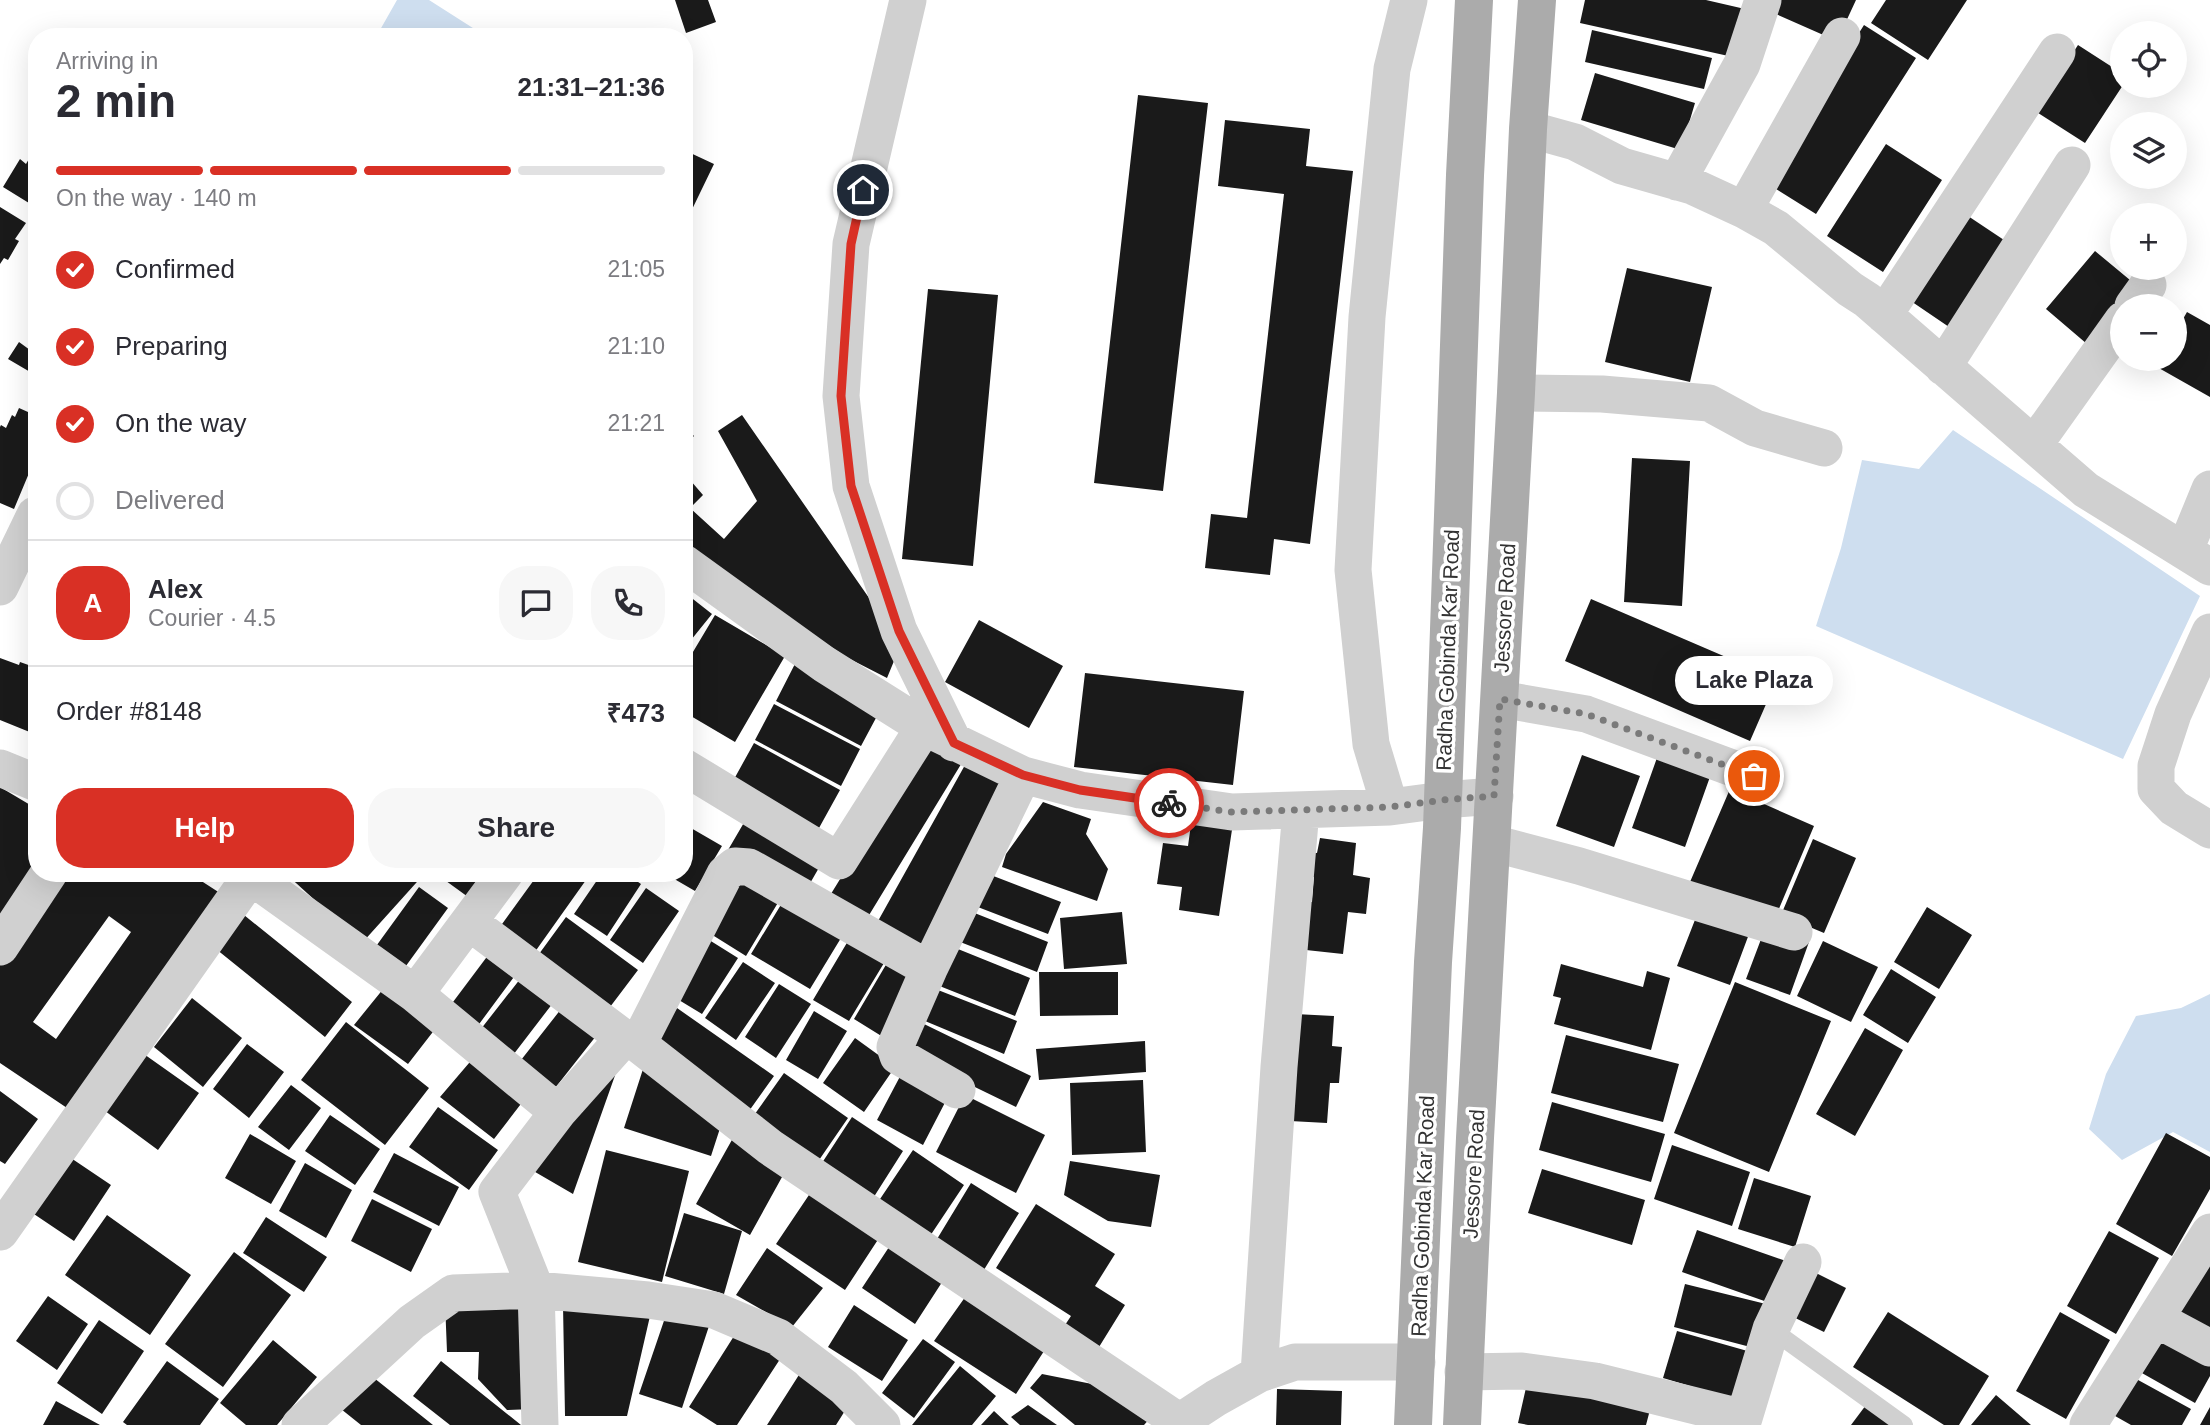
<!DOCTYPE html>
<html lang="en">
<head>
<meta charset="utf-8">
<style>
	:root { --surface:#fff; --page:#f7f7f7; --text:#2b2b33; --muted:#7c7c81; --line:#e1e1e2; --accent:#d93025 }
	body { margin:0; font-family:Arial,sans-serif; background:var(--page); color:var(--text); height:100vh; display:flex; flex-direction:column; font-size:26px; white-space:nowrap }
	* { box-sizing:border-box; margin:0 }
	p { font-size:23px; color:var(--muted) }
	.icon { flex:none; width:38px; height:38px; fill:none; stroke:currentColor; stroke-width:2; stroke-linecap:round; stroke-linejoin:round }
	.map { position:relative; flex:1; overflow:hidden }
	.panel { position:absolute; left:28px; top:28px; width:665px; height:854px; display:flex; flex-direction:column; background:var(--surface); border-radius:28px; box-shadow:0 7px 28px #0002 }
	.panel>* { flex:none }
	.buttons { position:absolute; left:2110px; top:21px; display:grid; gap:14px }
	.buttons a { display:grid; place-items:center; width:77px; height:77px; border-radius:50%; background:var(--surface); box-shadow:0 7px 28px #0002; font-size:35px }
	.pin { position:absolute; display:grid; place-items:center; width:60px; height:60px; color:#fff; margin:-30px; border:4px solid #fff; border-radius:50%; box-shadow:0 2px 7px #0007 }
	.courier { position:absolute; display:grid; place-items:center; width:70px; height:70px; margin:-35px; border:5px solid #d93025; border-radius:50%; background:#fff; color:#222; box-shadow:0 2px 9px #0007 }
	.bubble { position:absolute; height:49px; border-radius:24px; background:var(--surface); box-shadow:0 7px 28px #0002; font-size:23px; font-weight:700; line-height:49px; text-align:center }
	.head em { font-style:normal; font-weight:700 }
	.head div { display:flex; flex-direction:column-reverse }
	.head { display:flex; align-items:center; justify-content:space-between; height:119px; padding:0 28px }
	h1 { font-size:46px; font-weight:700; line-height:52px }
	.bar { display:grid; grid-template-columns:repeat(4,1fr); gap:10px 7px; align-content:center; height:84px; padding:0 28px }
	.bar i { height:9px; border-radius:5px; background:var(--line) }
	.bar .selected { background:var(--accent) }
	.bar p { grid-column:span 4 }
	.line { display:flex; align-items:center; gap:18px; padding:0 28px; border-top:2px solid var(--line) }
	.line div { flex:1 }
	.round { display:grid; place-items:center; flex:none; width:74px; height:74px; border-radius:28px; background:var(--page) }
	ol { padding:0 28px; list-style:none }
	li { display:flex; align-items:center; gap:21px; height:77px }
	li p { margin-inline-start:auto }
	li .icon { padding:7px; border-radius:50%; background:var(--accent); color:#fff; stroke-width:4 }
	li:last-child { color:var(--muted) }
	li i { width:38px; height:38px; border:4px solid var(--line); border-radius:50% }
	.action { display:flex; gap:14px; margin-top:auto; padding:14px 28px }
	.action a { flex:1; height:80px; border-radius:28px; background:var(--accent); color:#fff; font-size:28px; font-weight:700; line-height:80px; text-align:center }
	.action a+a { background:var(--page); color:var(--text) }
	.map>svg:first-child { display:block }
</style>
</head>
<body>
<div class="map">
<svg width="2210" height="1425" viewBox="0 0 2210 1425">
	<rect width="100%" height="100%" fill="#fff"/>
	<path fill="#cedeef" d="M397 0H429L487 37H376Z
		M1953 430 2200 596 2123 759 1816 626 1841 548 1862 460 1919 469Z
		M2210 994V1152L2173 1132 2122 1160 2089 1129 2106 1074 2136 1016 2181 1008Z"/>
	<path fill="#1a1a1a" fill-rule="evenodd" d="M675 0H708L716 22 686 33Z
		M1585 0H1706L1745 9 1733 57 1580 23Z
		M1773 0H1856L1837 41 1769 11Z
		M1886 0H1967L1928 60 1871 23Z
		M1864 25 1916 58 1816 214 1765 182Z
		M1592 30 1712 58 1704 89 1585 62Z
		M2078 45 2123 74V85L2085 143 2035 111Z
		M1595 73 1695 103 1681 150 1581 120Z
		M1138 95 1208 103 1163 491 1094 483Z
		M1225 120 1310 129 1306 166 1353 171 1310 544 1274 539 1270 575 1205 568 1211 514 1247 518 1284 194 1218 186Z
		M1886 144 1942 180 1883 272 1827 236Z
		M37 145V208L3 187 20 159 26 164Z
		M684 150 714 164 684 226Z
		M0 207 26 223 15 239 19 241 8 260 4 258 0 264Z
		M1959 210 2010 244 1952 329 1902 295Z
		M2095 251 2136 285 2087 344 2046 309Z
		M1627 268 1712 287 1690 382 1605 362Z
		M928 289 998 295 973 566 902 559Z
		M2187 312 2210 325V397L2157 367 2161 359H2175V333Z
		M37 339V376L8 359 19 342 30 350Z
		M19 408 37 416V454L14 509 0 503V427L1 425 6 428 12 415 15 417Z
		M742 415 901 644 887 678 846 657 698 557 684 540V473L703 495 690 508 724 539 757 501 718 431Z
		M684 426 694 436 684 445Z
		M1632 458 1690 461 1682 606 1624 602Z
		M684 592 712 614 687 645 684 642Z
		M1591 599 1777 679 1750 741 1565 661Z
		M715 615 785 656 735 742 684 712V667Z
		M979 620 1063 666 1029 728 945 682Z
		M0 658 19 665 20 662 37 668V735L0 720Z
		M798 658 884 703 861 746 776 701Z
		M1085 673 1244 691 1233 785 1074 767Z
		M774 704 860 749 841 786 755 740Z
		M926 739 963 761 863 925 826 902Z
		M754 743 840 790 819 828 733 781Z
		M1582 755 1640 776 1614 847 1556 826Z
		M1658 755 1711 774 1685 847 1632 828Z
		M965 765 1010 789 918 955 873 930Z
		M0 787 37 809V864L0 927Z
		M1730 789 1814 826 1775 918 1690 882Z
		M1043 802 1091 819 1086 834 1108 869 1097 901 1002 867 1006 854Z
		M749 814 824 859 805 892 728 850Z
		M1192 817 1233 823 1219 916 1179 910 1182 887 1157 884 1163 843 1188 846Z
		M684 824 722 846 695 891 664 873H684Z
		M1320 838 1356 843 1353 875 1370 878 1366 914 1348 912 1343 954 1306 950 1303 901 1312 902 1314 877 1304 875 1307 852 1317 853Z
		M1813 839 1856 858 1824 933 1781 915Z
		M983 872 1061 902 1048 934 970 904Z
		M59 873H189L223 895 76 1114 0 1063V960ZM109 916 131 932 56 1039 33 1022Z
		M285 873H425L362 943Z
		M435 873H483L475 902Z
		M539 873H591L532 956 497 931Z
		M602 873H625L641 884 607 936 574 914Z
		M740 876 779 901 746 956 706 931Z
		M419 887 448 908 403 970 374 949Z
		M646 888 679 911 643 963 610 940Z
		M782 903 841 938 810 989 751 954Z
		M1700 907 1752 926 1730 985 1677 966Z
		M1927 907 1972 935 1939 989 1894 962Z
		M967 910 1048 942 1037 972 955 940Z
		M1122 912 1127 964 1064 969 1060 918Z
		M244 915 352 1002 325 1037 216 949Z
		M566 917 638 970 610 1007 539 954Z
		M1766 926 1809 942 1790 995 1746 979Z
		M706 938 738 958 702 1014 669 994Z
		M848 941 884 963 849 1021 813 1000Z
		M1823 941 1878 967 1851 1022 1797 996Z
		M953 947 1030 978 1015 1016 937 985Z
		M492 950 519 970 474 1031 447 1010Z
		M743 962 775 983 736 1040 705 1018Z
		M887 963 916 981 883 1037 854 1019Z
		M1561 964 1643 987 1647 971 1670 978 1651 1050 1554 1024 1561 998 1553 996Z
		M1891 969 1936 997 1908 1043 1863 1015Z
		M1039 972H1118V1015L1040 1016Z
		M524 974 556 999 510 1059 477 1034Z
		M1735 982 1831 1021 1769 1172 1674 1133Z
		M388 983 439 1024 408 1064 354 1025Z
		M779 984 811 1004 776 1058 745 1037Z
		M938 990 1017 1021 1004 1054 925 1021Z
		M192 998 242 1038 203 1087 154 1047Z
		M565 1004 600 1031 548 1097 514 1069Z
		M677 1008 774 1076 749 1111 652 1043Z
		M814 1011 847 1031 818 1079 786 1060Z
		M1295 1014 1334 1016 1332 1046 1342 1047 1339 1083H1330L1327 1123 1290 1121Z
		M346 1022 429 1088 385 1145 301 1080Z
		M924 1024 1031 1076 1016 1107 909 1055Z
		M1865 1028 1903 1050 1855 1136 1816 1114Z
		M1566 1035 1679 1064 1663 1122 1551 1093Z
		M855 1038 895 1067 864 1112 823 1083Z
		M1145 1041 1146 1072 1039 1080 1036 1049Z
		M247 1044 284 1072 249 1118 213 1089Z
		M141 1052 199 1093 158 1150 101 1108Z
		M475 1056 527 1096 494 1139 440 1097Z
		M644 1066 723 1119 711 1156 624 1128Z
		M618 1067 573 1194 530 1169Z
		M905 1067 951 1091 923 1145 877 1120Z
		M784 1073 848 1118 817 1163 752 1118Z
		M1143 1080 1146 1152 1072 1155 1070 1083Z
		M291 1085 321 1108 289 1150 258 1127Z
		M0 1091 38 1119 5 1164 0 1161Z
		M965 1095 1045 1135 1016 1193 936 1152Z
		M1552 1102 1665 1134 1651 1182 1539 1150Z
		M438 1107 498 1150 469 1190 409 1147Z
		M330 1115 380 1149 355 1185 305 1151Z
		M852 1117 903 1151 870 1203 818 1169Z
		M2166 1133 2210 1157V1189L2172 1256 2116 1224Z
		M250 1134 296 1161 271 1204 225 1178Z
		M733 1138 787 1168 750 1235 696 1204Z
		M1672 1145 1750 1172 1732 1226 1654 1199Z
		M606 1150 689 1171 662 1282 578 1262Z
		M913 1150 964 1185 928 1239 876 1205Z
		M62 1152 111 1185 74 1241 25 1208Z
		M394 1153 459 1187 439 1226 373 1192Z
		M1070 1161 1160 1175 1151 1227 1108 1221 1064 1195Z
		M305 1163 352 1190 326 1238 279 1211Z
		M1542 1169 1645 1200 1632 1245 1528 1213Z
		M1754 1178 1811 1196 1795 1247 1738 1229Z
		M971 1183 1019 1213 982 1273 934 1244Z
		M813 1189 881 1235 845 1290 776 1244Z
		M372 1199 432 1229 411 1272 351 1241Z
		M1036 1204 1115 1254 1095 1286 1125 1305 1099 1347 1065 1325 1071 1316 996 1268Z
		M684 1213 742 1231 724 1294 665 1276Z
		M107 1215 191 1275 150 1335 65 1275Z
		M266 1217 327 1257 304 1292 243 1253Z
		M1697 1230 1786 1261 1770 1303 1682 1272Z
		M2109 1231 2159 1258 2116 1334 2067 1306Z
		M893 1241 946 1276 915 1324 862 1288Z
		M767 1248 823 1288 792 1327 736 1295Z
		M2210 1248V1331L2170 1308Z
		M234 1252 291 1295 223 1387 165 1344Z
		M1806 1268 1846 1288 1824 1332 1783 1312Z
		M1685 1284 1770 1305 1758 1349 1674 1327Z
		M968 1293 1048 1345 1016 1394 934 1341Z
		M48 1296 88 1324 57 1370 16 1341Z
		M533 1300V1409L507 1410 478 1379 479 1352H447L445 1302Z
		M653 1303 627 1416H565L563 1305Z
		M854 1305 908 1340 882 1381 828 1347Z
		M668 1309 710 1323 682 1408 639 1394Z
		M1888 1312 1989 1376 1959 1425H1944L1853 1367Z
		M2060 1312 2110 1340 2066 1419 2016 1391Z
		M99 1320 144 1351 102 1414 57 1383Z
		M741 1325 784 1353 737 1425H717L689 1407Z
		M2156 1328 2210 1358V1376L2195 1403 2133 1368Z
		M1677 1331 1758 1354 1744 1402 1663 1378Z
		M923 1339 955 1362 914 1418 882 1393Z
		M273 1340 317 1377 277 1425H246L220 1403Z
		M167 1361 219 1399 200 1425H127L123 1422Z
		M441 1361 521 1425H450L413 1396Z
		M960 1366 996 1396 972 1425H912Z
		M804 1367 853 1398 836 1425H767Z
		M364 1370 433 1425H361L336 1405Z
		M1042 1374 1117 1389 1151 1417 1144 1425H1075L1030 1388Z
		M2129 1375 2191 1409 2182 1425H2131L2108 1412Z
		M1528 1379 1651 1406 1646 1425H1528L1518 1423Z
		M1277 1389 1342 1391 1341 1425H1276Z
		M1996 1395 2031 1425H1971Z
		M56 1401 100 1425H43Z
		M1028 1405 1057 1425H1020L1011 1417Z
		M1866 1405 1892 1425H1851Z
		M2210 1407V1425H2200Z
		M994 1411 1009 1425H981Z"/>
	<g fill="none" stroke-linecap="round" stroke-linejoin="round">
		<path stroke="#d0d0d0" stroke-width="18" d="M1771 1329 1904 1425"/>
		<path stroke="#d0d0d0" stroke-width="37" d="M908 0 851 244 841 396 851 486 899 631 954 743
			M1528 129 1575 142 1622 166 1692 186 1744 210 1776 228 1850 289 1867 300 2086 490 2210 567
			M1677 182 1742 64 1763 0
			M1744 210 1842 36
			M2133 306 2148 285
			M1884 315 2057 52
			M1943 367 2072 165
			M1516 393 1602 394 1709 403 1755 428 1824 448
			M2034 445 2123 320
			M2185 550 2210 489
			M684 563 824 664 924 727 1023 775 1080 790 1232 812 1390 807 1443 800 1495 796
			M0 587 35 515H37
			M2210 632 2173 714 2156 766V789L2174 808 2210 830
			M1500 699 1586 714 1754 776
			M684 767 839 861 924 727
			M0 768 37 783
			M1390 807 1371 744 1353 570 1367 317 1392 69 1409 0
			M1492 843 1579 866 1794 932
			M246 873 415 994 558 1112
			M469 922 624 1038 638 1044 770 1147 1180 1422
			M0 947 49 873
			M415 994 505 873
			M638 1044 725 874 735 866 749 867 929 969
			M957 1090 898 1056 895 1047 929 969 1023 775
			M0 1232 253 873
			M2156 1319 2210 1348
			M1463 1372 1522 1371 1595 1381 1744 1418 1771 1329 1803 1262
			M1259 1374 1279 1067 1301 810
			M300 1425 412 1322 453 1293 536 1290 648 1300 714 1310 778 1337 844 1387 882 1425
			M540 1425 536 1290 497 1192 558 1112 624 1038
			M1175 1425 1216 1398 1259 1374 1295 1362H1417
			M2088 1425 2210 1232"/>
		<path stroke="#ababab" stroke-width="38" d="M1413 1425 1433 962 1442 828 1465 175 1474 0
			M1462 1425 1475 1138 1516 393 1528 129 1537 0"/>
	</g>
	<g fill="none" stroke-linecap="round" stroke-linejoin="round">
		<path stroke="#7a7a7a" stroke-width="7" stroke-dasharray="0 12.6" d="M1169 803 1232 812 1390 807 1443 800 1494 796 1500 699 1586 714 1754 776"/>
		<path stroke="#d93025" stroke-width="9" d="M863 190 851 244 841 396 851 486 899 631 954 743 1023 775 1080 790 1169 803"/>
	</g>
	<g text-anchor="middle" stroke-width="7" stroke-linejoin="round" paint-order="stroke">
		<g font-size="21" fill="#333" stroke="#fff">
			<text transform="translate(1505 608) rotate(-87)" y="7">Jessore Road</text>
			<text transform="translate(1448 650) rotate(-88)" y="7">Radha Gobinda Kar Road</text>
			<text transform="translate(1474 1174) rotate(-87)" y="7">Jessore Road</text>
			<text transform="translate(1423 1216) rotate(-88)" y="7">Radha Gobinda Kar Road</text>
		</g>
	</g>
</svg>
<div class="buttons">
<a><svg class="icon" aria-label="locate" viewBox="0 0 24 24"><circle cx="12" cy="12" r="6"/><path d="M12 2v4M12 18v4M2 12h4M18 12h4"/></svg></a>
<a><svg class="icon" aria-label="layers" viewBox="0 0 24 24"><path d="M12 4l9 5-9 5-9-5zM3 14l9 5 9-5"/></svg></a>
<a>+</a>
<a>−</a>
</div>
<div class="pin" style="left:1754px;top:776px;background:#ea580c"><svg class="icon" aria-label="bag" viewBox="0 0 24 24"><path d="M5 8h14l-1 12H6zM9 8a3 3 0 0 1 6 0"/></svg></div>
<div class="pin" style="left:863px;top:190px;background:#1f2937"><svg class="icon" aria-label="home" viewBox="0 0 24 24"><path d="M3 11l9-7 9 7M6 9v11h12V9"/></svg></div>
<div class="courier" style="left:1169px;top:803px"><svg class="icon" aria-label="bike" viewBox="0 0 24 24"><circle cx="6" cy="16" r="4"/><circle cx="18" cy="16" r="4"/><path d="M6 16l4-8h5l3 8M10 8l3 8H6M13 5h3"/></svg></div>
<div class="bubble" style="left:1675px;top:656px;width:158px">Lake Plaza</div>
<section class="panel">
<div class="head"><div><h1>2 min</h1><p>Arriving in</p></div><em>21:31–21:36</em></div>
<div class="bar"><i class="selected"></i><i class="selected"></i><i class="selected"></i><i></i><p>On the way · 140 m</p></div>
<ol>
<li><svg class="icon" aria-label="check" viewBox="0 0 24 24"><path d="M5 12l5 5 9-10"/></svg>Confirmed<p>21:05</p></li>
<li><svg class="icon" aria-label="check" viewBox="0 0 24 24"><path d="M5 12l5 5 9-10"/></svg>Preparing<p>21:10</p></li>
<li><svg class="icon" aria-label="check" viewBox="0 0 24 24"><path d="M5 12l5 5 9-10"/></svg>On the way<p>21:21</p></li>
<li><i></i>Delivered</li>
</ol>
<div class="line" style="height:126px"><b class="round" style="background:var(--accent);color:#fff">A</b><div><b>Alex</b><p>Courier · 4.5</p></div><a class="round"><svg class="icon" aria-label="chat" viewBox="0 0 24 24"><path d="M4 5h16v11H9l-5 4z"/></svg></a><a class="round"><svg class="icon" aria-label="phone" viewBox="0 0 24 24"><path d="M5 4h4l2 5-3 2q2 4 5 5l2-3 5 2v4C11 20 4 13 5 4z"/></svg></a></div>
<div class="line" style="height:91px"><div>Order #8148</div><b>₹473</b></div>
<div class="action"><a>Help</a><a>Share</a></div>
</section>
</div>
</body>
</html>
